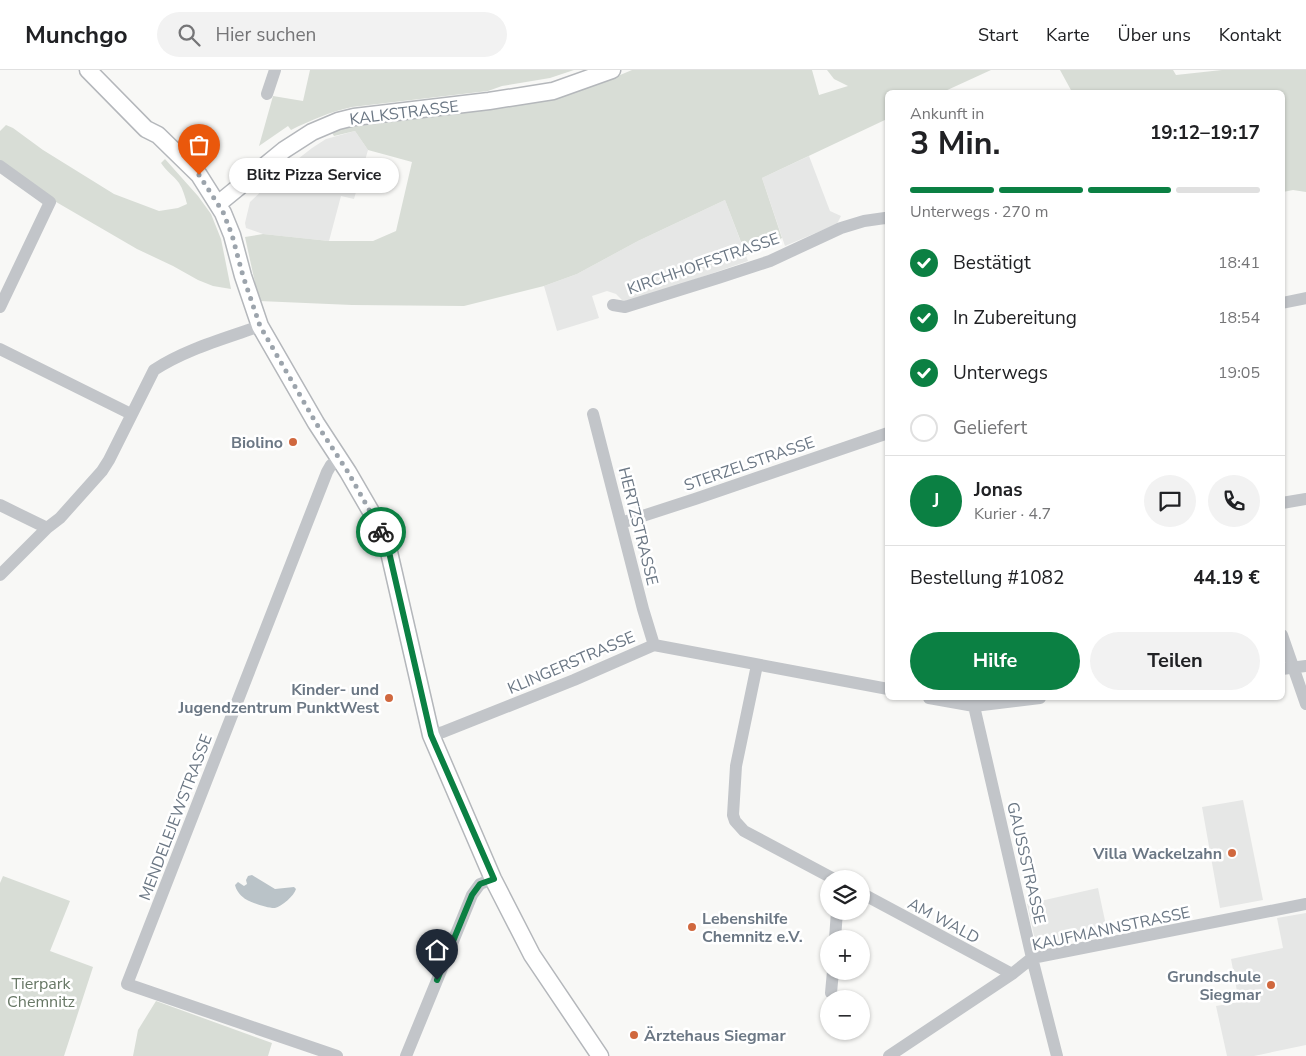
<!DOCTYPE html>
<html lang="de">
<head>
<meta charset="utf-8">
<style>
	:root { --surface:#fff; --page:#f2f2f2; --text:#202124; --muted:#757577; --line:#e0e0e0; --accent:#0b8043 }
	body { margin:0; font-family:"Nunito Sans",sans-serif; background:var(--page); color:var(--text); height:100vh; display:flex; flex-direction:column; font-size:19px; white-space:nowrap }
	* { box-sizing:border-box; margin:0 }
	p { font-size:16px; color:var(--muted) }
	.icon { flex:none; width:28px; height:28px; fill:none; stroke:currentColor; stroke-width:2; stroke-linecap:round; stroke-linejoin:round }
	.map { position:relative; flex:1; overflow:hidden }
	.panel { position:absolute; left:885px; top:20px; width:400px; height:610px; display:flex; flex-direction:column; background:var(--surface); border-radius:8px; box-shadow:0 1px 4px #0004 }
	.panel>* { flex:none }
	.buttons { position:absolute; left:820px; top:800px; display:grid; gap:10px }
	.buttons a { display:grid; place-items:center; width:50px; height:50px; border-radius:50%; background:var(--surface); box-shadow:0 1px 4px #0004; font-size:25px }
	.pin { position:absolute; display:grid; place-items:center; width:42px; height:42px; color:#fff; margin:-51px -21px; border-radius:50% 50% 50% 0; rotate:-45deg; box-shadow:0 0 5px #0007 }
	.pin .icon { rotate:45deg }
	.courier { position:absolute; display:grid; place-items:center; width:50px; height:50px; margin:-25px; border:4px solid #0b8043; border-radius:50%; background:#fff; color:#222; box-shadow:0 1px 6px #0007 }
	.bubble { position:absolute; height:35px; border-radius:18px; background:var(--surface); box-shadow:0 1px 4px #0004; font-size:16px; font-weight:700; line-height:35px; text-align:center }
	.headline em { font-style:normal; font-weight:700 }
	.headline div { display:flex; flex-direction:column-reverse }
	.headline { display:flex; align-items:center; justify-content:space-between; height:85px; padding:0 25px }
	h1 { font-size:32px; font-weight:700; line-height:38px }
	.bar { display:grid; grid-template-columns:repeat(4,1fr); gap:8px 5px; align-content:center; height:60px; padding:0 25px }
	.bar i { height:6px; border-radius:4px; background:var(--line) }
	.bar .active { background:var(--accent) }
	.bar p { grid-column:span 4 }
	.line { display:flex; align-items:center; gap:12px; padding:0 25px; border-top:1px solid var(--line) }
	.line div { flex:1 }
	.round { display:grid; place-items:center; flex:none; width:52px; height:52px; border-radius:26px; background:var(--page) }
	ol { padding:0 25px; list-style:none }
	li { display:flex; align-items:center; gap:15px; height:55px }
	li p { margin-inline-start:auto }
	li .icon { padding:5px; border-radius:50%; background:var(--accent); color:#fff; stroke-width:4 }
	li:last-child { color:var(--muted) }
	li i { width:28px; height:28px; border:2px solid var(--line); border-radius:50% }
	.cta { display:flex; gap:10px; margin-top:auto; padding:10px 25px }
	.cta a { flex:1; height:58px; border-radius:30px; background:var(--accent); color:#fff; font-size:20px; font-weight:700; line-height:58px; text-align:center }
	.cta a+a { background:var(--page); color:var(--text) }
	header { display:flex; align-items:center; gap:30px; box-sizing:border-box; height:70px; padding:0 25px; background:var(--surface); border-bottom:1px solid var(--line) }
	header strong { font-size:24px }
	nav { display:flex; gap:28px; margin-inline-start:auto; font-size:18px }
	.search { width:350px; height:45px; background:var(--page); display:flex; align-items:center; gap:12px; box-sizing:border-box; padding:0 18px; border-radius:28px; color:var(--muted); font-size:19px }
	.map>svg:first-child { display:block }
</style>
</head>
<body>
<header>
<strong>Munchgo</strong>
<div class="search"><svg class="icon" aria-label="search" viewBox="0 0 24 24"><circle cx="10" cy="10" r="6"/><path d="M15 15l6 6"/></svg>Hier suchen</div>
<nav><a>Start</a><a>Karte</a><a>Über uns</a><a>Kontakt</a></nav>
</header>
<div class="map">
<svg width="1306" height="986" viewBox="0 0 1306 986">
	<rect width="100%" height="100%" fill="#f8f8f6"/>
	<path fill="#e6e7e6" d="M355 61 368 80 354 129 341 126 329 171 263 164 246 158 245 153 250 132 280 103 312 78 326 69Z
		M809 86 830 141 841 146 837 154 785 176 762 108Z
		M725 130 748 191 629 232 622 230 616 224 607 221 592 226 599 248 557 261 544 216 577 204 638 171Z
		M1243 730 1263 830 1220 838 1202 737Z
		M1098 818 1107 860 1051 872 1035 870 1027 834Z
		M1306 843V975L1254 986H1227L1216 936 1239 932 1231 889 1283 878 1277 848Z"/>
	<path fill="#d8ddd6" d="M310 0H574L550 8 502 16 488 21 352 37C330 42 311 50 291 60L288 56 259 76 273 26 303 31Z
		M632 0H812L819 25 848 16 834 9 827 0H991L943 22H888L887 49 762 108 782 168 746 185 725 130 638 171 577 204 544 216 464 236 352 235 259 231 245 167 263 164 329 171H373L396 161 412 92 368 80 355 61 334 66 331 61 355 53 554 26 613 8Z
		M1060 0H1173L1176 5 1222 0H1306V122L1293 120 1283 122 1282 22H1072Z
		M6 55 13 58 43 80 114 124 159 141 178 138 187 134C185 127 183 119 179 113 174 106 166 101 161 93L165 89 198 126 211 144 221 169 231 219 213 216 198 210 173 196 137 179 51 129 0 92V61Z
		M3 806 70 831 50 881 93 897 64 986H0V813Z
		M156 931 272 973 268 986H133L138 960Z"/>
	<path fill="#bac3c8" d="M252 805 275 819 294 817 296 819C294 826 282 836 275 838 270 839 248 832 244 828 240 825 236 820 235 815L238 812 244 816 247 814 246 810 248 806Z"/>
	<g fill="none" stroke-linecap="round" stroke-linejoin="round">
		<defs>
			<path id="major" d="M88 0 146 59 158 65 199 105 223 143 232 165 243 206 260 256 316 353 348 402 377 452 389 482 431 665 493 809 532 885 600 986
				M218 134 284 80 312 62 338 51 354 47 489 31 553 21 612 0"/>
		</defs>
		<use href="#major" stroke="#b4b7bb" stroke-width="19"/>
		<path stroke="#c2c5c9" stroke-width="12" d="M267 24 275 0
			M0 96 50 132 0 237
			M1282 233 1306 228
			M613 235 625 237 718 208 770 191 841 158 864 151 885 148 888 149
			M0 279 131 344
			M593 344 643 539 654 575
			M1282 433 1306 429
			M0 435 47 458
			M621 453 695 429 888 363
			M0 505 47 458 60 448 102 401 109 390 154 300C186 279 224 269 260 256
			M1282 565 1306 634
			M757 595 736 696 733 745 735 751 744 761 834 809
			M1282 599 1306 596
			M929 628 974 636 1040 628
			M974 636 1032 888 1057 986
			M431 665 443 662 574 610 654 575 888 619
			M861 823 1012 904
			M835 869 837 841
			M831 923 833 901
			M337 986 127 914 327 402 331 395 340 389
			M406 986 472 825 480 814 493 809
			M889 986 1012 904 1032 888 1306 834"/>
		<use href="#major" stroke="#fff" stroke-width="16"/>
	</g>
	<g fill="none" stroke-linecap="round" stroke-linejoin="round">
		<path stroke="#9ca4ac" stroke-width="5" stroke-dasharray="0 9" d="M199 105 223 142 232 165 243 206 260 256 316 353 348 402 376 452 381 462"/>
		<path stroke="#0b8043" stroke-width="6" d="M381 462 389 482 431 665 494 809 480 814 472 825 437 910"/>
	</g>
	<g fill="#d0683e" stroke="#fff" stroke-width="2">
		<circle cx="293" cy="372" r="5"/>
		<circle cx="389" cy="628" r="5"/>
		<circle cx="1232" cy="783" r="5"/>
		<circle cx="692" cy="857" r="5"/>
		<circle cx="1271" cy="915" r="5"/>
		<circle cx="634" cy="965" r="5"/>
	</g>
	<g text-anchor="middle" stroke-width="5" stroke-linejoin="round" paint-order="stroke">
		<g font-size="16" fill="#6b7784" stroke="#fff">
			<text transform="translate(404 42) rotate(-7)" y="6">KALKSTRASSE</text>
			<text transform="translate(703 193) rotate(-19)" y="6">KIRCHHOFFSTRASSE</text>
			<text transform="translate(749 393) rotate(-19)" y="6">STERZELSTRASSE</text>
			<text transform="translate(639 456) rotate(76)" y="6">HERTZSTRASSE</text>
			<text transform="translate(571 592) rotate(-23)" y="6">KLINGERSTRASSE</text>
			<text transform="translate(175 747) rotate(-69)" y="6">MENDELEJEWSTRASSE</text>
			<text transform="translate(1027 793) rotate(77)" y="6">GAUSSSTRASSE</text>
			<text transform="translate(944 850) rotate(28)" y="6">AM WALD</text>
			<text transform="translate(1111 858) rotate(-12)" y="6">KAUFMANNSTRASSE</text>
		</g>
		<g font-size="16" font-weight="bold" fill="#6b7784" stroke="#fff" text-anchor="end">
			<text x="283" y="378">Biolino</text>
			<text x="379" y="625">Kinder- und<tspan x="379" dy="18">Jugendzentrum PunktWest</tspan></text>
			<text x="1222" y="789">Villa Wackelzahn</text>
			<text x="702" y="854" text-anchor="start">Lebenshilfe<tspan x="702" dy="18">Chemnitz e.V.</tspan></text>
			<text x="1261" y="912">Grundschule<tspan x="1261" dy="18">Siegmar</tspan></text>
			<text x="644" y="971" text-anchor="start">Ärztehaus Siegmar</text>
		</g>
		<g font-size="16" fill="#677765" stroke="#fff">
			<text x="41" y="919">Tierpark<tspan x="41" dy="18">Chemnitz</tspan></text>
		</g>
	</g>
</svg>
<div class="buttons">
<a><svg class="icon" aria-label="layers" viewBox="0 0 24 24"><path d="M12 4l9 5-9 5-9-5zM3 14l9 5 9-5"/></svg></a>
<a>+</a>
<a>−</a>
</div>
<div class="pin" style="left:199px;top:105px;background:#ea580c"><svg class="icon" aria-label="bag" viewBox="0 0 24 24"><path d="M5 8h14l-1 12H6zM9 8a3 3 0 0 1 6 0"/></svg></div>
<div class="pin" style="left:437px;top:910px;background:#1f2937"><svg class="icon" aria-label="home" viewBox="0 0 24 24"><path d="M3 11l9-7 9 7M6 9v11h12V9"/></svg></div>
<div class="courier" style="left:381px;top:462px"><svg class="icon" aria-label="bike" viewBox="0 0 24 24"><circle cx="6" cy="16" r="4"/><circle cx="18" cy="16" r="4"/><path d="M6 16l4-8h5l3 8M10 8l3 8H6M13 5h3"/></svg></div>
<div class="bubble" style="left:229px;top:88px;width:170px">Blitz Pizza Service</div>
<section class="panel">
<div class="headline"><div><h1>3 Min.</h1><p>Ankunft in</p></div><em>19:12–19:17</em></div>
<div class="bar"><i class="active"></i><i class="active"></i><i class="active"></i><i></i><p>Unterwegs · 270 m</p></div>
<ol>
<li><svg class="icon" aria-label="check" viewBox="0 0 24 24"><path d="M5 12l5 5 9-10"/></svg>Bestätigt<p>18:41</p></li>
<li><svg class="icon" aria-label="check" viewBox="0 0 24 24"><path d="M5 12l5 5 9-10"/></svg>In Zubereitung<p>18:54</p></li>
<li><svg class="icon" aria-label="check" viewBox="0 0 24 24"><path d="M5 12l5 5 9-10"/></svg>Unterwegs<p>19:05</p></li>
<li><i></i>Geliefert</li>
</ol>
<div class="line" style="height:90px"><b class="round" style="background:var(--accent);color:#fff">J</b><div><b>Jonas</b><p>Kurier · 4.7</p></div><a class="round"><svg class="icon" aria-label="chat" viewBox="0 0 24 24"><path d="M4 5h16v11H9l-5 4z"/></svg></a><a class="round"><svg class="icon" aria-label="phone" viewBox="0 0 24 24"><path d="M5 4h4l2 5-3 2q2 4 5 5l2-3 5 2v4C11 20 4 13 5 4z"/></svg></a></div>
<div class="line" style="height:65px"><div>Bestellung #1082</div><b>44.19 €</b></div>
<div class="cta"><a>Hilfe</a><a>Teilen</a></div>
</section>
</div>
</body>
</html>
